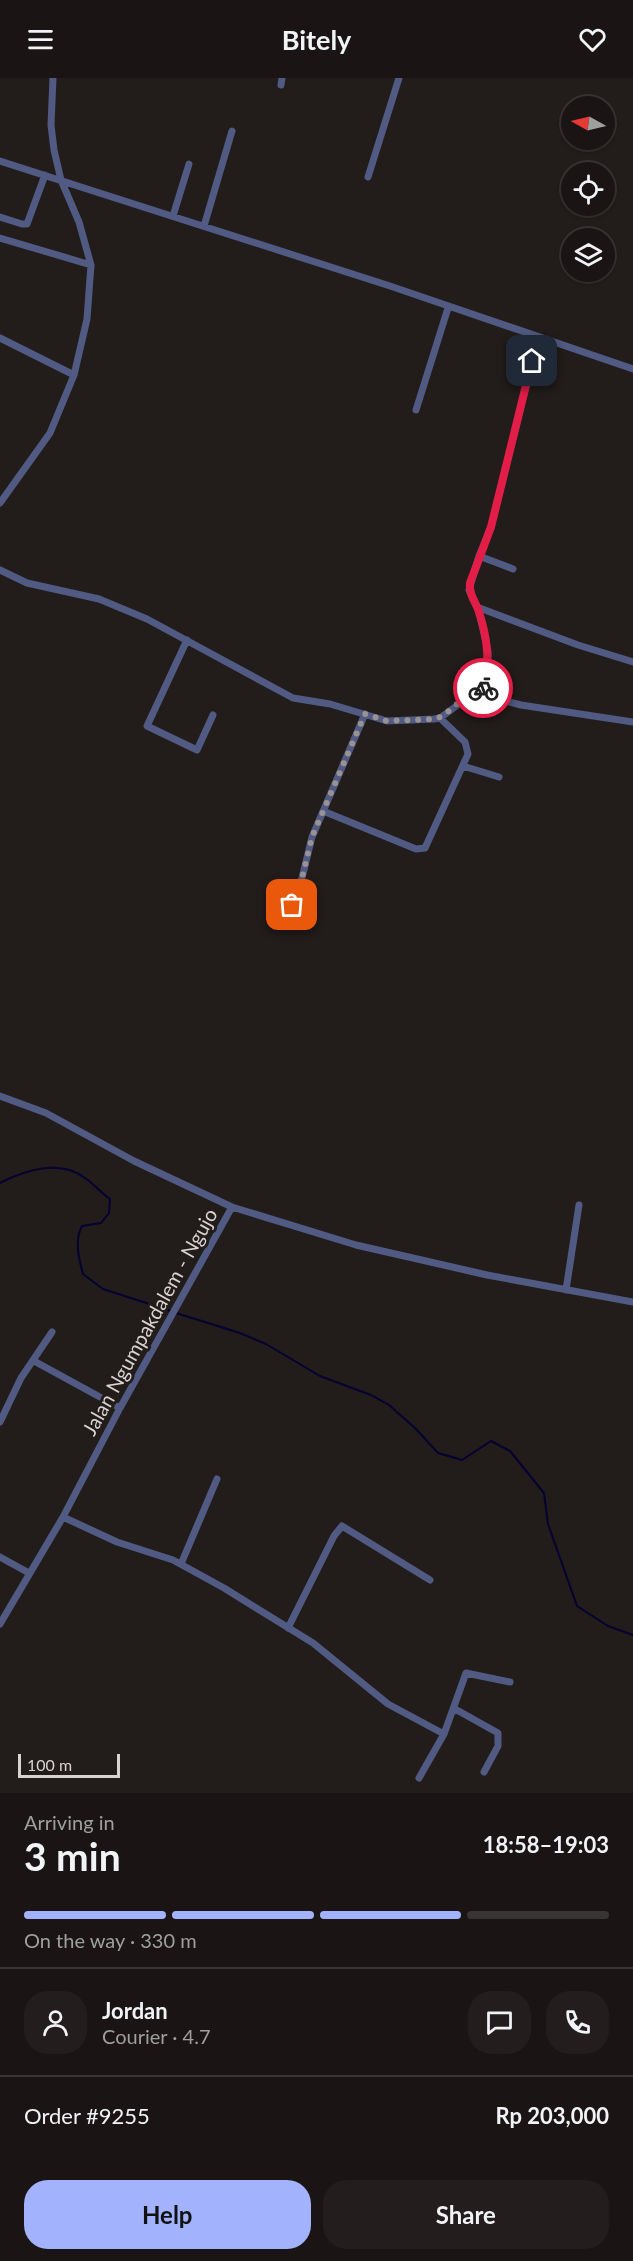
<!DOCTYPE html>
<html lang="en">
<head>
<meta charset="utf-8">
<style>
	:root { --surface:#1a1514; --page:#231e1d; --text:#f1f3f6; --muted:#9f9fa0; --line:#383434; --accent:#a2b2fd }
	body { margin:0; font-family:Lato,sans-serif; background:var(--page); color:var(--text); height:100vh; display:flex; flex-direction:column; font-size:22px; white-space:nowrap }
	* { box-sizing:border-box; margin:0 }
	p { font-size:20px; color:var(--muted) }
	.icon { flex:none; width:33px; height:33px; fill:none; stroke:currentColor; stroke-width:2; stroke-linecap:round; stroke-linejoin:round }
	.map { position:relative; height:1715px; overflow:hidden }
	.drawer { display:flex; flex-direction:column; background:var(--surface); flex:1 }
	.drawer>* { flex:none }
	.needle { width:39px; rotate:278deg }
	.tools { position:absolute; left:561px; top:18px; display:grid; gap:12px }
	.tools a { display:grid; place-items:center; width:54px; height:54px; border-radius:50%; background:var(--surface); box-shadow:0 2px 4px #0004,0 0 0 2px var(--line); font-size:30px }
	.scale { position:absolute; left:18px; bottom:15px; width:102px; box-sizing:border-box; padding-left:6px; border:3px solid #d8d3d2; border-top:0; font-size:16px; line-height:21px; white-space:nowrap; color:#d8d3d2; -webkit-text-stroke:4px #221c1a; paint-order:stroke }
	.pin { position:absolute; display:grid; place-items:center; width:51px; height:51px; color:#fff; margin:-26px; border-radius:12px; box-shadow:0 3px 9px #0006 }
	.courier { position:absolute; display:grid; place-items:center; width:60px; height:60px; margin:-30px; border:4px solid #e11d48; border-radius:50%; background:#fff; color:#222; box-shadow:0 2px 8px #0007 }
	.overview em { font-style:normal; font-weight:700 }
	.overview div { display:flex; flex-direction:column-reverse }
	.overview { display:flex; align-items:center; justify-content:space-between; height:102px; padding:0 24px }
	h1 { font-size:39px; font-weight:700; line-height:45px }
	.bar { display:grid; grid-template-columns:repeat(4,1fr); gap:9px 6px; align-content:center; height:72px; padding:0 24px }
	.bar i { height:8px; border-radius:4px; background:var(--line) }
	.bar .current { background:var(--accent) }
	.bar p { grid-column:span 4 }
	.line { display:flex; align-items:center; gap:15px; padding:0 24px; border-top:2px solid var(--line) }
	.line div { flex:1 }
	.round { display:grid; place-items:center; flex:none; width:63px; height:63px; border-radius:24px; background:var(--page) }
	.primary-button { display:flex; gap:12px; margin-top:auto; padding:12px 24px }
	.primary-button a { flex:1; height:69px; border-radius:24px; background:var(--accent); color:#111; font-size:24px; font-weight:700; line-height:69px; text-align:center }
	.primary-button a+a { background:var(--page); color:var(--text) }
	header { display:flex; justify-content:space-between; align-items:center; height:78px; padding:0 24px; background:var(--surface); font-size:27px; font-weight:700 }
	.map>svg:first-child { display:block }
</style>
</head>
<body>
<header><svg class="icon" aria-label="menu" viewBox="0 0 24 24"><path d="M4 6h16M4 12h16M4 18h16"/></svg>Bitely<svg class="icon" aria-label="heart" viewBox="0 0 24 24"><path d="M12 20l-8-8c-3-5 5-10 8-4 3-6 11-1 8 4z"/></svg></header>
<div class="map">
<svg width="633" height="1715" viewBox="0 0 633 1715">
	<rect width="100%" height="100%" fill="#221c1a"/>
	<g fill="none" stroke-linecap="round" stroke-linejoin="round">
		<path stroke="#060231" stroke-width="2" d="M0 1105C25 1092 60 1081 85 1100 94 1106 101 1115 110 1121L109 1135 101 1145 82 1148C74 1163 79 1181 83 1196L103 1211 171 1233
			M176 1235 240 1255 266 1266 320 1298 371 1317 389 1327 415 1350 438 1375 462 1382 491 1363 510 1373 544 1415 548 1446 577 1528 608 1548 633 1557"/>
		<path stroke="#515a83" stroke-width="7" d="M281 7 282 0
			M0 83 390 208 633 291
			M368 99 399 0
			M173 138 189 86
			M0 139 22 146H27L45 97
			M204 148 232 53
			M0 160 91 187
			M0 260 74 297
			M416 332 448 230
			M0 425 50 355 74 297 87 241 91 187 79 144 61 102 54 72 51 47 53 0
			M479 478 469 512 479 534 488 573V589L482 616
			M513 491 479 478 491 449 538 260
			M0 492 27 505 99 521 147 541 293 620 330 626 387 643 434 641 440 640 474 615 521 627 633 644
			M477 529 578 567 633 584
			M187 562 147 648 197 672 213 637
			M463 688 499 699
			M323 733 416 771 425 770 468 676 465 664 440 640
			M292 827 302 800 312 759 365 636
			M0 1018 46 1035 134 1083 232 1129
			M566 1212 579 1127
			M34 1283 120 1330
			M0 1344 21 1300 52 1254
			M63 1439 117 1464 173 1482 224 1510 313 1565 388 1626 442 1655 444 1656 466 1595 510 1604
			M0 1479 29 1495
			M181 1486 217 1401
			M0 1546 63 1439 120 1330 232 1129 356 1167 487 1197 633 1224
			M288 1550 334 1458 342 1448 430 1502
			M455 1631 498 1655V1668L484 1694
			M419 1700 444 1656"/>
	</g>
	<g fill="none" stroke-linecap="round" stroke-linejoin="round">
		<path stroke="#989392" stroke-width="6" stroke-dasharray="0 10.8" d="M292 827 302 800 312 759 365 636 387 643 434 641C452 637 462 613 482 616L483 610"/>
		<path stroke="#e11d48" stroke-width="8" d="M483 610C491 583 487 558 478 531 474 522 469 515 470 505L491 449 532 283"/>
	</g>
	<g text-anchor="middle" stroke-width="6" stroke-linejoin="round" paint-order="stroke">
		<g font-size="20" fill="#d8d3d2" stroke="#221c1a">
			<text transform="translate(150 1244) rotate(-61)" y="7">Jalan Ngumpakdalem - Ngujo</text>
		</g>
	</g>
</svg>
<div class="tools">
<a><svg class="needle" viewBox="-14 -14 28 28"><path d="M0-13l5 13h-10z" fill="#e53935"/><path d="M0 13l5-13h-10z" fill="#9f9fa0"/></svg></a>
<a><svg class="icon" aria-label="locate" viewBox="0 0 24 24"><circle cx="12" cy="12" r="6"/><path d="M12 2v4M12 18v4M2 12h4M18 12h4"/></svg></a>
<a><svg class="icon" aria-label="layers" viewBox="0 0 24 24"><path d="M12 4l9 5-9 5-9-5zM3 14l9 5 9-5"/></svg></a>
</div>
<div class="scale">100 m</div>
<div class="pin" style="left:292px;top:827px;background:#ea580c"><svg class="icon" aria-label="bag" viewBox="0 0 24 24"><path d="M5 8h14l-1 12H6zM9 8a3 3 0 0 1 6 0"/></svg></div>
<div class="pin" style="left:532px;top:283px;background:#1f2937"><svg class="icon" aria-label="home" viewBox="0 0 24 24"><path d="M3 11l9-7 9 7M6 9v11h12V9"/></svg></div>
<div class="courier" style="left:483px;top:610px"><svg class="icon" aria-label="bike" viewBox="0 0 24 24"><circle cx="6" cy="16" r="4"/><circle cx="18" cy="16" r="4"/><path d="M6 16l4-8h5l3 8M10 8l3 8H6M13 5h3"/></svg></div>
</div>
<section class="drawer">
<div class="overview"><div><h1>3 min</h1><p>Arriving in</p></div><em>18:58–19:03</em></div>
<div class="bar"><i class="current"></i><i class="current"></i><i class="current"></i><i></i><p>On the way · 330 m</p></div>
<div class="line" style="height:108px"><a class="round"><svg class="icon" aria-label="person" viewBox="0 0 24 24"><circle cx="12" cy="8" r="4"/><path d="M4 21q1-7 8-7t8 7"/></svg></a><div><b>Jordan</b><p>Courier · 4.7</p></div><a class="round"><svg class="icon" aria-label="chat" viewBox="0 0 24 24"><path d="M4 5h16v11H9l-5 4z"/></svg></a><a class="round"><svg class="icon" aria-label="phone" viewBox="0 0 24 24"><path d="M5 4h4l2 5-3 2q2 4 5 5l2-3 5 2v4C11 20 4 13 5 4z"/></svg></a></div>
<div class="line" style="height:78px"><div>Order #9255</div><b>Rp 203,000</b></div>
<div class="primary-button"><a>Help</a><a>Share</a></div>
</section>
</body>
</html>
